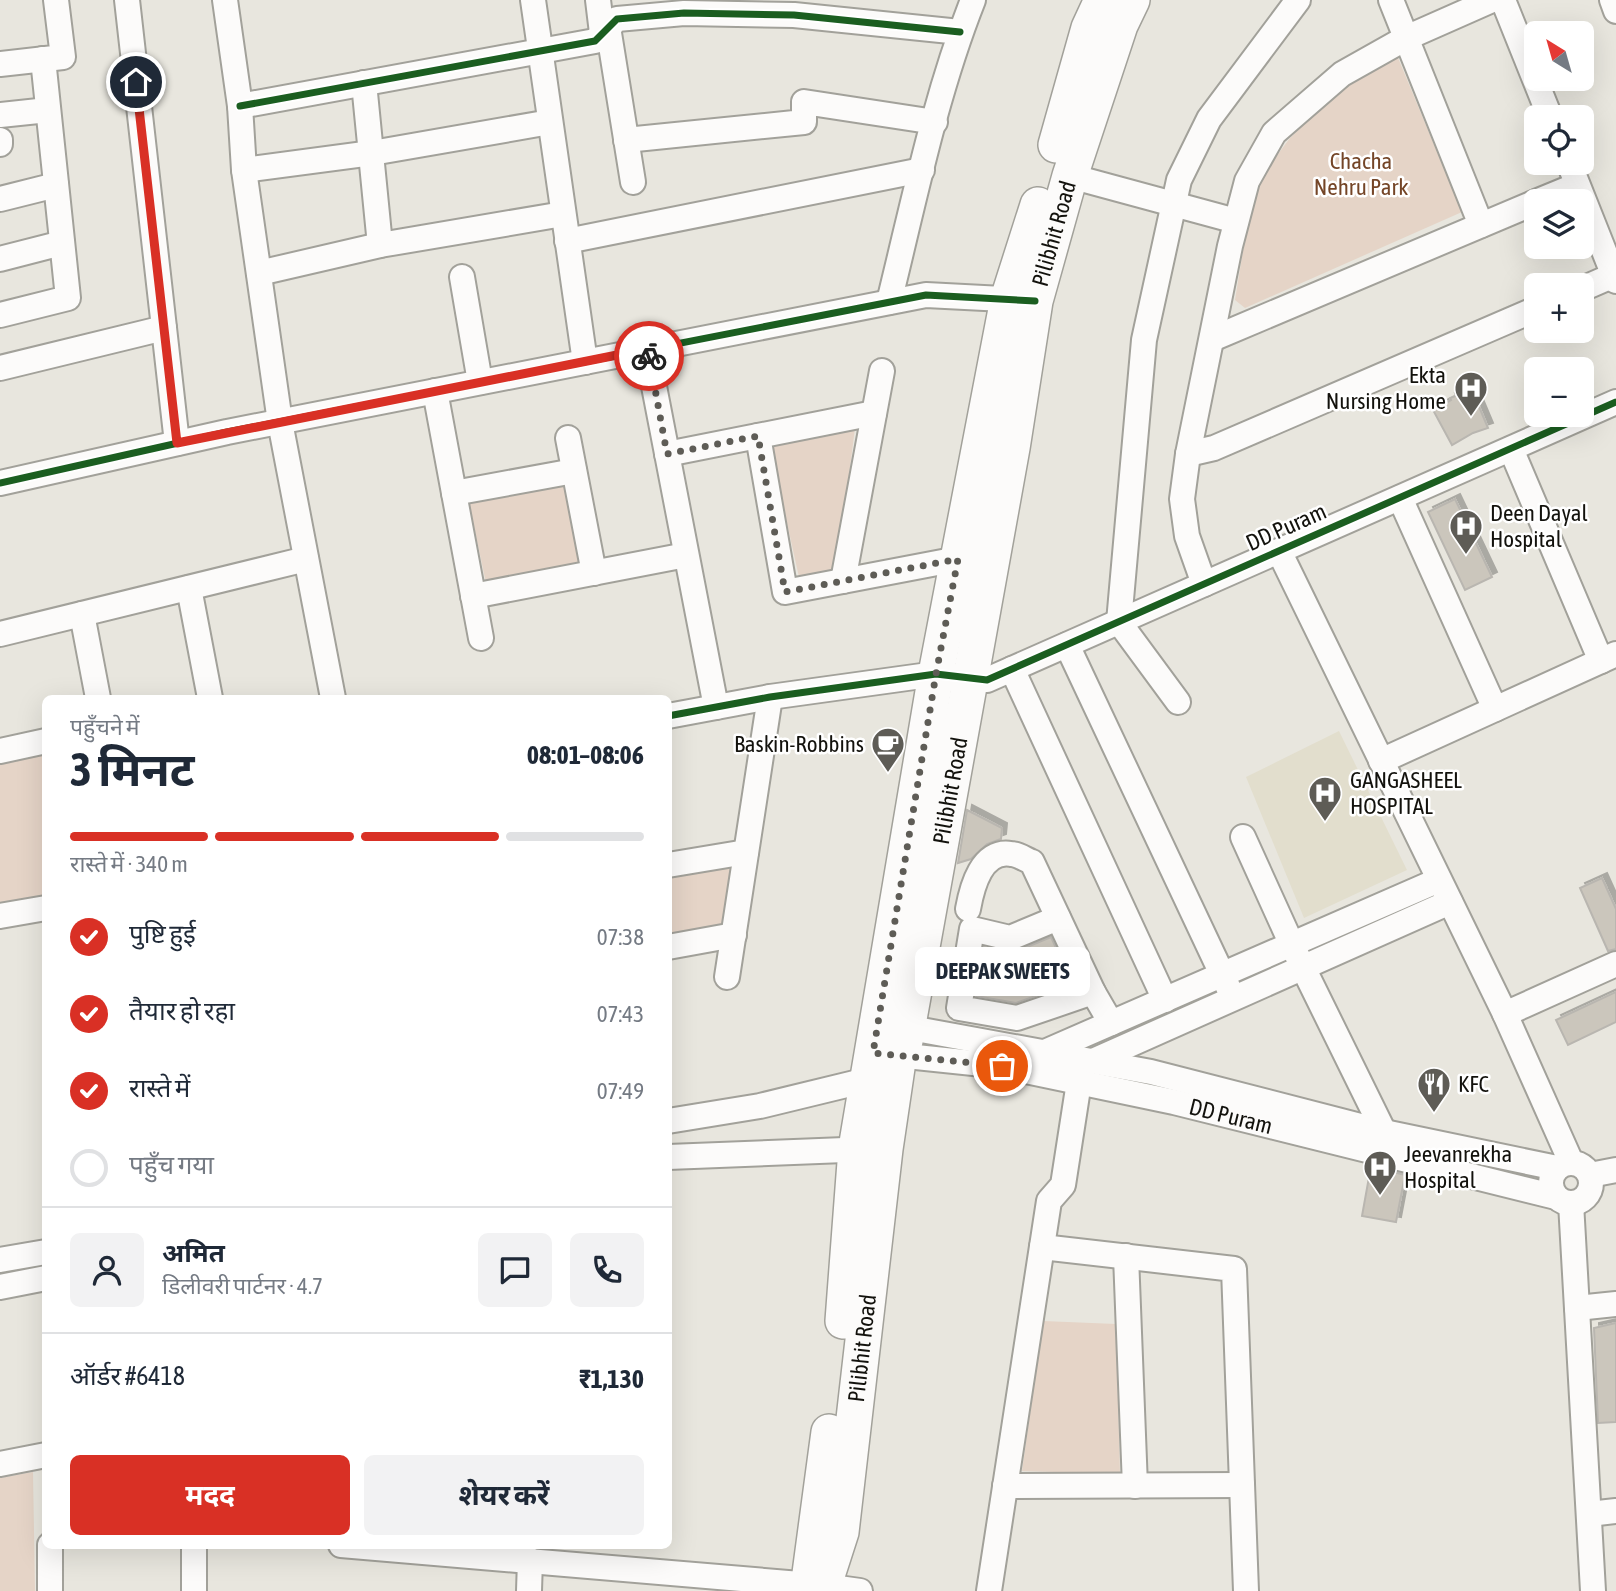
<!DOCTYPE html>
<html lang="hi">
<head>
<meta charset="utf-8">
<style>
	:root { --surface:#fff; --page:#f2f2f3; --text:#1f2937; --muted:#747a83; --line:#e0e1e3; --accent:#d93025 }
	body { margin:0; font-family:"Asap Condensed","Noto Sans Devanagari",sans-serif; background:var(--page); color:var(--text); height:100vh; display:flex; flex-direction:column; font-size:26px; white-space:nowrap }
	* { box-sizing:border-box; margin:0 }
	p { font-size:23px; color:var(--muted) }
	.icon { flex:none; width:38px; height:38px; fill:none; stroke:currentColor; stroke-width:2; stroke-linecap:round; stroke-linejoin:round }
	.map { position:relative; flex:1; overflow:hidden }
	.drawer { position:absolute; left:42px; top:695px; width:630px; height:854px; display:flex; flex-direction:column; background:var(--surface); border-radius:10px; box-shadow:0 7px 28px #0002 }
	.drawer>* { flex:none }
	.needle { width:46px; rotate:323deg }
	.tools { position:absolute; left:1524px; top:21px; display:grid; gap:14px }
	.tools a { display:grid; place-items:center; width:70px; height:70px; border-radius:10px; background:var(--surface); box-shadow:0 7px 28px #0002; font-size:35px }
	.pin { position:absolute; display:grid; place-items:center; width:60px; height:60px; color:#fff; margin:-30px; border:4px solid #fff; border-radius:50%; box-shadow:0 2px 7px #0007 }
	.courier { position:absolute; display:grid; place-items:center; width:70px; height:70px; margin:-35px; border:5px solid #d93025; border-radius:50%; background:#fff; color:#222; box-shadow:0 2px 9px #0007 }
	.bubble { position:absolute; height:49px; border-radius:10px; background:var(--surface); box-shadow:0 7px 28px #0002; font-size:23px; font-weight:700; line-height:49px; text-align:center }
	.overview em { font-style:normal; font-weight:700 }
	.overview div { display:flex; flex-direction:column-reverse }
	.overview { display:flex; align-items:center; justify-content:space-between; height:119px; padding:0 28px }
	h1 { font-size:46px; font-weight:700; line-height:52px }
	.bar { display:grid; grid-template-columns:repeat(4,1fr); gap:10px 7px; align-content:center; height:84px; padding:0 28px }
	.bar i { height:9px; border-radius:5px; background:var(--line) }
	.bar .active { background:var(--accent) }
	.bar p { grid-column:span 4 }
	.line { display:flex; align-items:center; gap:18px; padding:0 28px; border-top:2px solid var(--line) }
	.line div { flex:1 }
	.round { display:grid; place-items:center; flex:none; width:74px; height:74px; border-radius:10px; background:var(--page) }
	ol { padding:0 28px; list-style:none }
	li { display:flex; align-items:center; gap:21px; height:77px }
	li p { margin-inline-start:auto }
	li .icon { padding:7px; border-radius:50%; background:var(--accent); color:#fff; stroke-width:4 }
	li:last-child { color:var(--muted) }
	li i { width:38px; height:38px; border:4px solid var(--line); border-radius:50% }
	.button { display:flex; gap:14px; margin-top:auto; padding:14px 28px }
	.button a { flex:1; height:80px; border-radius:10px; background:var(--accent); color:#fff; font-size:28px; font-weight:700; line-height:80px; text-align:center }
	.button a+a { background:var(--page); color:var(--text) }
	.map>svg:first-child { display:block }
</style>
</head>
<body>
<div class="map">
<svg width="1616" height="1591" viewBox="0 0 1616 1591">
	<defs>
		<filter id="shadow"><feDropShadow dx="5" dy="-5" stdDeviation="0" flood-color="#0004"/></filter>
	</defs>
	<rect width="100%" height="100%" fill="#e8e6de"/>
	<path fill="#e2decd" d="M1339 731 1407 870 1304 918 1246 777Z"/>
	<path fill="#e5d4c7" d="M1396 53 1462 212 1245 308 1235 300 1247 226 1263 174 1290 138 1345 85Z
		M855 428 837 570 799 577 769 442Z
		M565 482 582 562 486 583 469 503Z
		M45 752V898L0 907V762Z
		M734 862 724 928 669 939V875Z
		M1043 1321 1116 1324 1120 1474 1022 1471Z
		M33 1472 35 1591H0V1478Z"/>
	<path fill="#cbc6bc" stroke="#b9b6b0" stroke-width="2" filter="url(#shadow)" d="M1472 390 1488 428 1473 433 1452 445 1433 410 1451 400 1450 398Z
		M1455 499 1492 577 1465 590 1428 512Z
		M967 810 1002 828 1001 839 987 844 971 859 958 863Z
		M1602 878 1616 909V949L1608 951 1580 888Z
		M1051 937 1072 983 1016 1003 976 996 984 947 1007 952H1015Z
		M1616 992V1022L1568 1045 1556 1020Z
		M1371 1166 1405 1175 1396 1222 1362 1216Z
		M1616 1323V1422L1598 1423 1594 1328Z"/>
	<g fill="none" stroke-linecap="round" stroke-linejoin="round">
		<defs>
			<g id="minor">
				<path d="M127 0 177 443"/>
				<path d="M225 0 240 106 244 170 280 422 333 698"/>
				<path d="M533 0 585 362"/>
				<path d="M598 0 602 33"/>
				<path d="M1391 0 1481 225"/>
				<path d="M1503 0 1550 117"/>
				<path d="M1612 0 1616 11"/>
				<path d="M608 27 633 182"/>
				<path d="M0 64 63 57 56 0"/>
				<path d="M364 83 380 245"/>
				<path d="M240 106 595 41 617 19 684 13 794 15 960 32"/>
				<path d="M0 115 48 110"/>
				<path d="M0 140V144"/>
				<path d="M626 140 804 122V102L935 122"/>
				<path d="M1569 163 1616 281"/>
				<path d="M244 170 372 153 550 122"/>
				<path d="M1070 176 1236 221"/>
				<path d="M0 199 56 185"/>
				<path d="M1538 201 1577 185"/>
				<path d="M567 241 922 170"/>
				<path d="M0 259 62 243"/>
				<path d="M259 273 380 245 563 214"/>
				<path d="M462 277 480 382"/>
				<path d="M1582 289 1614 275"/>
				<path d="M889 302C914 201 935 96 973 0"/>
				<path d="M0 315 68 298 43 59"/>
				<path d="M1212 339 1536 202"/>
				<path d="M647 350 716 707"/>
				<path d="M0 368 164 328"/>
				<path d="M435 391 481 638"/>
				<path d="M758 436 785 592 958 559"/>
				<path d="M568 438 594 573"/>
				<path d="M1511 449 1601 661"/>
				<path d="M667 454 874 413"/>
				<path d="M1188 454 1214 448 1536 309"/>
				<path d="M0 483 227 432 926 295 1024 300"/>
				<path d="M454 493 574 471"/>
				<path d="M1400 498 1495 709"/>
				<path d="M1279 551 1505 1014 1571 1162"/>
				<path d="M843 581 882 371"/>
				<path d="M1204 584 1187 536 1182 499 1188 454 1230 246 1247 181 1274 133 1342 74 1406 38 1492 0"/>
				<path d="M189 588 210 698"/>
				<path d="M473 596 686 555"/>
				<path d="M82 614 98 698"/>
				<path d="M0 634 306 559"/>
				<path d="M1067 645 1229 989"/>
				<path d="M1012 669 1165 1000"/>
				<path d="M1178 702 1119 622 1144 340 1179 180 1209 119 1298 0"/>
				<path d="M668 716 770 697 936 674 987 680 1616 402"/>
				<path d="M0 751 46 741"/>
				<path d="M1381 761 1616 654"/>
				<path d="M1243 837 1292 945 1384 1132"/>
				<path d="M668 865 746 852"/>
				<path d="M968 909C972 887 982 849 1011 854 1018 854 1026 860 1032 862L1093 992 1111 1023"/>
				<path d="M0 916 46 908"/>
				<path d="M1058 918 1010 938 972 929 959 1008 1017 1018 1093 992"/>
				<path d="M668 947 734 935"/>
				<path d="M727 977 770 697"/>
				<path d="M1505 1014 1616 964"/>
				<path d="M894 1025 1151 1072 1384 1132 1557 1168"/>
				<path d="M1047 1051 1439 880"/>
				<path id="s1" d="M887 1054 1002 1066 1174 1102 1556 1197"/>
				<path d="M1093 1061 1450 902"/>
				<path d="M668 1121 760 1106 867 1080 880 1082"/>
				<path d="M668 1157 870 1149"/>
				<circle cx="1571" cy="1183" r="20"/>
				<path d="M1590 1175 1616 1170"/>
				<path d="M1571 1203 1593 1591"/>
				<path d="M1042 1247 1234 1269 1246 1591"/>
				<path d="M1126 1256 1135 1486"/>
				<path d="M0 1260 46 1252"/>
				<path d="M0 1287 46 1278"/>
				<path d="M1577 1308 1616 1304"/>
				<path d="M0 1464 46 1455"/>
				<path d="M1005 1486 1242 1485"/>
				<path d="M1589 1514 1616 1511"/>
				<path d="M194 1545V1591"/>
				<path d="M341 1545 824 1586 860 1591"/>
				<path d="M50 1591V1545"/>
				<path d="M529 1591 530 1560"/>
				<path d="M989 1591 1049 1201 1063 1185 1079 1082"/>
			</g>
			<g id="highway">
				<path d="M1056 145 1089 28 1102 0"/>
				<path d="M843 1321 856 1149 936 674 1008 299 1038 205"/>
				<path d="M809 1581 829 1432"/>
				<path id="s2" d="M822 1591 841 1532 885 1149 898 1061 905 1041 1012 448 1035 301 1070 176 1120 25 1132 0"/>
			</g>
		</defs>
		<use href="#minor" stroke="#a2a19a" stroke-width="28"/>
		<use href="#highway" stroke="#a2a19a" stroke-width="38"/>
		<use href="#minor" stroke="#fcfbfa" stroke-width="24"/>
		<use href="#highway" stroke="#fcfbfa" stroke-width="35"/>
		<defs>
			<path id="cycleway" d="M240 106 595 41 617 19 684 13 794 15 960 32
				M0 483 227 432 926 295 1035 301
				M668 716 770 697 936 674 987 680 1616 402"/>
		</defs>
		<use href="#cycleway" stroke="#fff" stroke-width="11"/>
		<use href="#cycleway" stroke="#1b5e20" stroke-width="7"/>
	</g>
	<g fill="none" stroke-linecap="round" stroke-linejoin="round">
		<path stroke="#5e5c56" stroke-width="7" stroke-dasharray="0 12.6" d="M649 356 667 454 758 436 785 592 958 559 936 674 873 1053 1002 1066"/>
		<path stroke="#d93025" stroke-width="9" d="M136 82 177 443 647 349 649 356"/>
	</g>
	<defs>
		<symbol id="hospital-pin" viewBox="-11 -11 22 30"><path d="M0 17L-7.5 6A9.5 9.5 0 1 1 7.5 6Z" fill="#5e5c56" stroke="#fff"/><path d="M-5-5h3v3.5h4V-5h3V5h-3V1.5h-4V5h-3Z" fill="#fff"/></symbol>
		<symbol id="cafe-pin" viewBox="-11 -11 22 30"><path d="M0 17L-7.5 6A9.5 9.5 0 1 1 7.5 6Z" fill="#5e5c56" stroke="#fff"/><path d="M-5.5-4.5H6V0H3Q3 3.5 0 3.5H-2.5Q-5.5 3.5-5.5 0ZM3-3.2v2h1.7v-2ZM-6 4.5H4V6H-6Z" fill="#fff"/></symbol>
		<symbol id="restaurant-pin" viewBox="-11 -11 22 30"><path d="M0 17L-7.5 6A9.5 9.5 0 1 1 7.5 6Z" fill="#5e5c56" stroke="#fff"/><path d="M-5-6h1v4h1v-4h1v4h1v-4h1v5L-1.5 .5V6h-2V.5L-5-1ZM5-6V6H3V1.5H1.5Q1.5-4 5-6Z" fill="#fff"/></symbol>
	</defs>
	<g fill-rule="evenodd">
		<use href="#hospital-pin" x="1452" y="369" width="38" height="52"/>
		<use href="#hospital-pin" x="1447" y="507" width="38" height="52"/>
		<use href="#cafe-pin" x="869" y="725" width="38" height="52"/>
		<use href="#hospital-pin" x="1306" y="774" width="38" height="52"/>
		<use href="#restaurant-pin" x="1415" y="1065" width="38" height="52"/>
		<use href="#hospital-pin" x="1361" y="1148" width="38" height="52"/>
	</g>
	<g text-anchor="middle" stroke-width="5" stroke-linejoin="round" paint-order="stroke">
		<g font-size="23" fill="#744527" stroke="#fff">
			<text x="1361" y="169">Chacha<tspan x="1361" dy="26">Nehru Park</tspan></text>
		</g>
		<g font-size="23" fill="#13120d" stroke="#fff">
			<text dy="8" stroke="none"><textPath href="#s2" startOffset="1379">Pilibhit Road</textPath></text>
			<text transform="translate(1286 527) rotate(-24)" y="8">DD Puram</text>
			<text dy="8" stroke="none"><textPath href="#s2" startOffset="812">Pilibhit Road</textPath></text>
			<text dy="8" stroke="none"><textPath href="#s1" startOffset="350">DD Puram</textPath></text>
			<text dy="8" stroke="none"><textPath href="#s2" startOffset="247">Pilibhit Road</textPath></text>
		</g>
		<g font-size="23" fill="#13120d" stroke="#fff" text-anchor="start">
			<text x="1446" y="383" text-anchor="end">Ekta<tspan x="1446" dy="26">Nursing Home</tspan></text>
			<text x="1490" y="521">Deen Dayal<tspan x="1490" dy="26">Hospital</tspan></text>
			<text x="864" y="752" text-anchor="end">Baskin-Robbins</text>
			<text x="1350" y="788">GANGASHEEL<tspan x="1350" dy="26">HOSPITAL</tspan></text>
			<text x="1458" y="1092">KFC</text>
			<text x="1404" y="1162">Jeevanrekha<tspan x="1404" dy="26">Hospital</tspan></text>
		</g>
	</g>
</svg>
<div class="tools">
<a><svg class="needle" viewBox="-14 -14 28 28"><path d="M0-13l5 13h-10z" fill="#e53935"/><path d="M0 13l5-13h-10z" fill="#747a83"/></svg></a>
<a><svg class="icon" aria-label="locate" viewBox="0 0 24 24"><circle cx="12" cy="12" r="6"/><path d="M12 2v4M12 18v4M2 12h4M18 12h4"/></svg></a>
<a><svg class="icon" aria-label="layers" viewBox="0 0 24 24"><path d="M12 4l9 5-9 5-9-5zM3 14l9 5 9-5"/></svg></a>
<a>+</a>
<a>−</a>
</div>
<div class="pin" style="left:1002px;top:1066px;background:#ea580c"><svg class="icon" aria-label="bag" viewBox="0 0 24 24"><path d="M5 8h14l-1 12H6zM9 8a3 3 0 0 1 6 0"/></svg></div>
<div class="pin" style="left:136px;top:82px;background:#1f2937"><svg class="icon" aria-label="home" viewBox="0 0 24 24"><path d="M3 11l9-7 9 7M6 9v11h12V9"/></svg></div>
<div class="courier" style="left:649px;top:356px"><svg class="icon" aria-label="bike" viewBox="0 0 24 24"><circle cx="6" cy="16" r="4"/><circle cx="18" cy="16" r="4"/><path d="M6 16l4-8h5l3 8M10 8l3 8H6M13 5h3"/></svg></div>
<div class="bubble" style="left:915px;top:947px;width:175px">DEEPAK SWEETS</div>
<section class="drawer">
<div class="overview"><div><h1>3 मिनट</h1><p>पहुँचने में</p></div><em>08:01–08:06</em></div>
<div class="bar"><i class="active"></i><i class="active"></i><i class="active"></i><i></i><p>रास्ते में · 340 m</p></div>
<ol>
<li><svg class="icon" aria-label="check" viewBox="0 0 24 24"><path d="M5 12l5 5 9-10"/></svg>पुष्टि हुई<p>07:38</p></li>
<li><svg class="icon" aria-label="check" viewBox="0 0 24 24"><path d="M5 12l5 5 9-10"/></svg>तैयार हो रहा<p>07:43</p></li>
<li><svg class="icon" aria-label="check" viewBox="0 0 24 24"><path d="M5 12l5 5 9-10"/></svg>रास्ते में<p>07:49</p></li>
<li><i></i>पहुँच गया</li>
</ol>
<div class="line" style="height:126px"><a class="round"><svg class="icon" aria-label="person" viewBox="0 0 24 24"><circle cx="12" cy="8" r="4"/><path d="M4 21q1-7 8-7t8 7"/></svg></a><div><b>अमित</b><p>डिलीवरी पार्टनर · 4.7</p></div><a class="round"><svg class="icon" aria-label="chat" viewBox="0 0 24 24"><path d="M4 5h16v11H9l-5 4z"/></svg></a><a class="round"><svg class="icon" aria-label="phone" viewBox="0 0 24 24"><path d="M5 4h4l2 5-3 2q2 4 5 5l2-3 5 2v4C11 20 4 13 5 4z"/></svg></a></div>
<div class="line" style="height:91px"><div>ऑर्डर #6418</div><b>₹1,130</b></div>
<div class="button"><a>मदद</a><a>शेयर करें</a></div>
</section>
</div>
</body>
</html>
